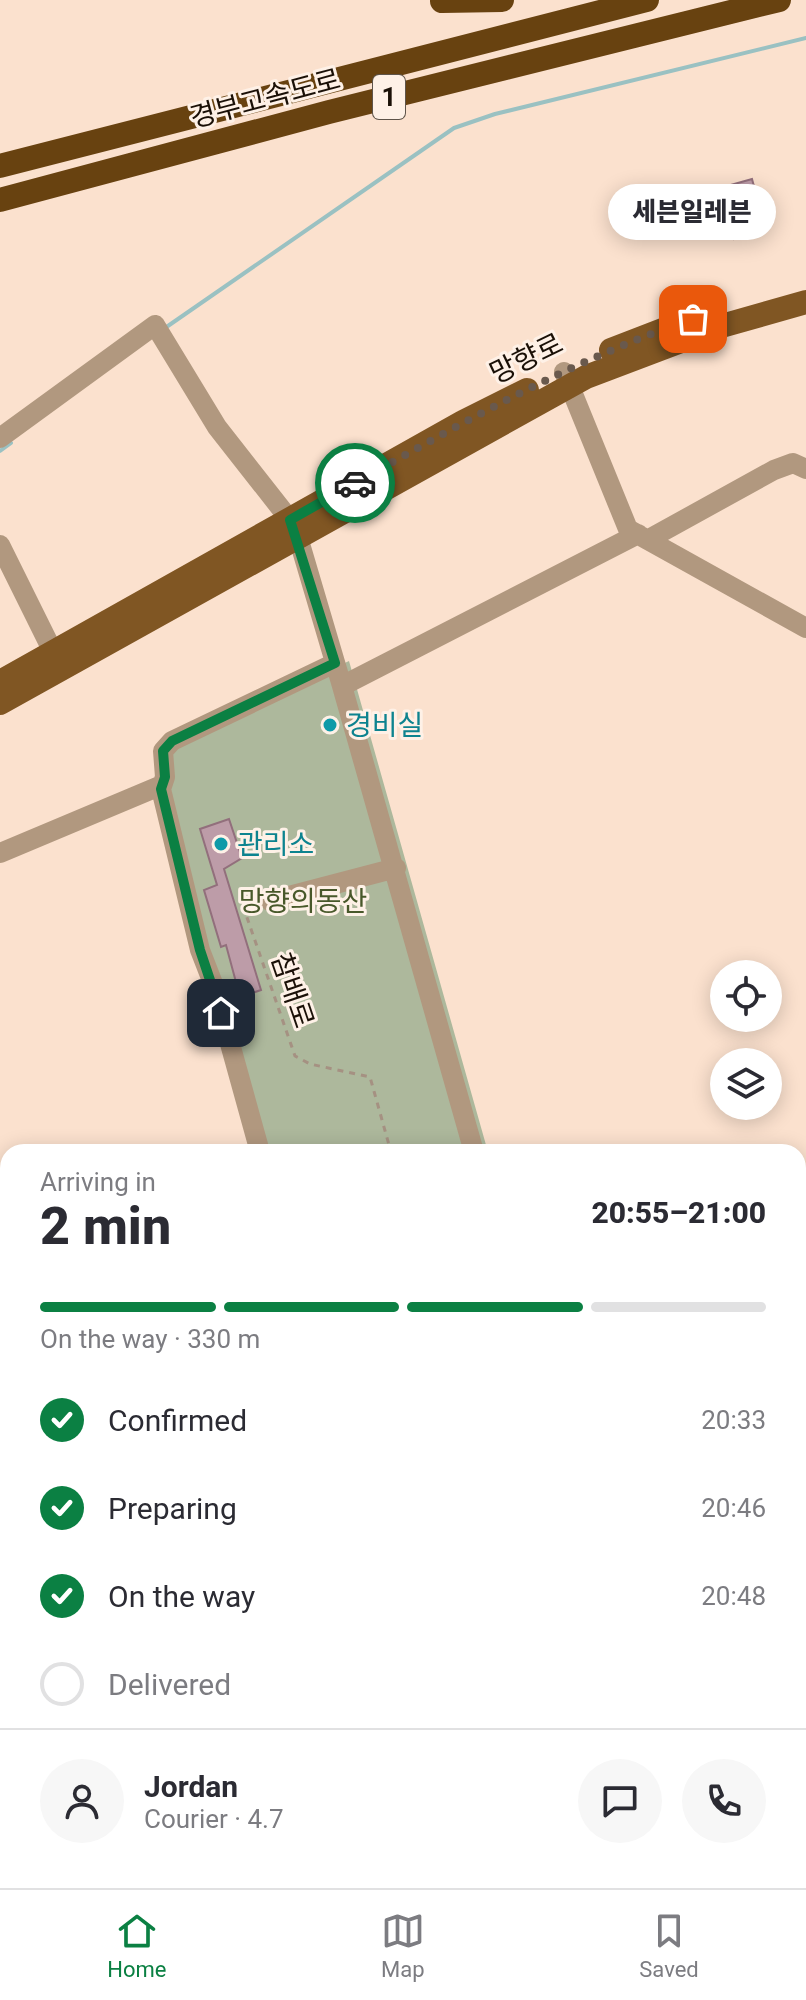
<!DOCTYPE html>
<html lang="en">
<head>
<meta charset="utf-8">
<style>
	:root { --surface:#fff; --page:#f7f7f7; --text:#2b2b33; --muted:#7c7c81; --line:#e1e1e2; --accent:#0b8043 }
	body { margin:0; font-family:Roboto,"Noto Sans KR",sans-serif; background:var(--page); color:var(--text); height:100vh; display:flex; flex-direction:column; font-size:30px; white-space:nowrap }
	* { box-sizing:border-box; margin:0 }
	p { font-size:26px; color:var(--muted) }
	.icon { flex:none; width:44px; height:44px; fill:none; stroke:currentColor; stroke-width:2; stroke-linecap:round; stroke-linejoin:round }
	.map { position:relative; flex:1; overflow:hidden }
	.panel { position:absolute; left:0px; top:1144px; width:806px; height:744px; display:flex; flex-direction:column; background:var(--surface); border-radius:24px 24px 0 0; box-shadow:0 4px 20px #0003 }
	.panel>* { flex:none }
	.fabs { position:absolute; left:710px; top:960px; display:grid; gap:16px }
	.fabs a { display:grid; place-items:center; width:72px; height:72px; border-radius:50%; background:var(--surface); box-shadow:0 4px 20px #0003; font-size:40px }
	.pin { position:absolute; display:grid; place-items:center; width:68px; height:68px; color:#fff; margin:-34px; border-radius:16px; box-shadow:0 4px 12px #0006 }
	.courier { position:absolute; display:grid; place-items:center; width:80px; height:80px; margin:-40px; border:6px solid #0b8043; border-radius:50%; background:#fff; color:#222; box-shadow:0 2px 10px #0007 }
	.bubble { position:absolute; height:56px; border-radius:28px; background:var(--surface); box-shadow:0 4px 20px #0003; font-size:26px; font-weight:800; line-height:56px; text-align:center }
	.headline em { font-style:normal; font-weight:800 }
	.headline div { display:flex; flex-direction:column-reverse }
	.headline { display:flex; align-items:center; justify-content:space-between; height:136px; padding:0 40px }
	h1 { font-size:52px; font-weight:800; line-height:60px }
	.bar { display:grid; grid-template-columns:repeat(4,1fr); gap:12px 8px; align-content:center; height:96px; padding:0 40px }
	.bar i { height:10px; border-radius:6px; background:var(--line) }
	.bar .on { background:var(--accent) }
	.bar p { grid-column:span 4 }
	.line { display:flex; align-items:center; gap:20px; padding:0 40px; border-top:2px solid var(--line) }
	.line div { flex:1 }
	.round { display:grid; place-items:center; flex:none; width:84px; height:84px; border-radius:42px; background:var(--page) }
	ol { padding:0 40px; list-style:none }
	li { display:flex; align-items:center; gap:24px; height:88px }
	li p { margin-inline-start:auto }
	li .icon { padding:8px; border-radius:50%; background:var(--accent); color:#fff; stroke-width:4 }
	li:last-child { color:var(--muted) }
	li i { width:44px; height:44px; border:4px solid var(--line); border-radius:50% }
	.tabs { display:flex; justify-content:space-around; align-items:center; height:112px; border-top:2px solid var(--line); background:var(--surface); font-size:22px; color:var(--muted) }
	.tabs a { display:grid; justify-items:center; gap:4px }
	.tabs .on { color:var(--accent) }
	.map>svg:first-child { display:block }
</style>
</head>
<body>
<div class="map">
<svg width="806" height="1888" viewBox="0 0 806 1888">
	<rect width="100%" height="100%" fill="#fbe1ce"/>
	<path fill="#adb89c" d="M349 661 488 1152H264L212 972 167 773 172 744Z
		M806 1382V1815L803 1812 798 1817V1384Z
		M8 1571V1880H417L422 1888H0V1576Z
		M506 1880H712L717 1888H502Z"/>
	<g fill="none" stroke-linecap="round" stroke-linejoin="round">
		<path stroke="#9ac1c2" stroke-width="4" d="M165 328 454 128 495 114 806 38
			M0 451 11 443"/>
	</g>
	<path fill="#bd9ca8" stroke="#926f7c" stroke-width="2" d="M752 179 766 231 734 239 720 188Z
		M229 819 242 858 224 869 261 990 240 997 226 945 221 947 204 890 217 885 200 829Z"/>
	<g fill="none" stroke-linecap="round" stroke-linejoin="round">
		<path stroke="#a59182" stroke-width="3" stroke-dasharray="6 6" stroke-linecap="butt" d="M255 904 243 906 295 1056 310 1064 370 1077 391 1152"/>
		<path stroke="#b1987f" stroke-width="20" d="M564 372 628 529 806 628
			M0 438 155 325 217 427 290 520 298 537 342 686 638 534
			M649 539 774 470 793 463 806 469
			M0 545 60 666
			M342 686 474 1152
			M0 853 162 785
			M270 901 396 868
			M260 1152 214 986 200 950 161 789 165 777 163 751 172 741 335 663
			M798 1393 806 1391
			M798 1584 806 1586
			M798 1794 806 1785"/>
		<path stroke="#805623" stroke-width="24" d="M611 350 681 323
			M0 682 463 422 527 390
			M0 703 586 377 718 327 806 302"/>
		<path stroke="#684210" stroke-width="24" d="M442 1 502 0
			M0 166 647 0
			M0 200 329 112 779 0"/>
	</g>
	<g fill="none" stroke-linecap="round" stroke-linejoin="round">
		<path stroke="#69594d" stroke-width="8" stroke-dasharray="0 14.4" d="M355 483C464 422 574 359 693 319"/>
		<path stroke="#0b8043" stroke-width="10" d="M221 1013 200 950 161 789 165 777 163 751 172 741 335 663 290 520 355 483"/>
	</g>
	<g fill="#0f9aa8" stroke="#fef1e7" stroke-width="3">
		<circle cx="330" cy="725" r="8"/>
		<circle cx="221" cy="844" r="8"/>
	</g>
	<g text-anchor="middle" stroke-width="6" stroke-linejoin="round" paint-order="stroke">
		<rect fill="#fef1e7" stroke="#5e544a" stroke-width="2" x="373" y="75" width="32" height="44" rx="6"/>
		<g font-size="26" font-weight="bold" fill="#1a1007">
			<text x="389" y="106">1</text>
		</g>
		<g font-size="28" fill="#1a1007" stroke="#fef1e7">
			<text transform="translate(265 98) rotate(-15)" y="10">경부고속도로</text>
			<text transform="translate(526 358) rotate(-26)" y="10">망향로</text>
			<text transform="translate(293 990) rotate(71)" y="10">참배로</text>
		</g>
		<g font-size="28" fill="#0d838f" stroke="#fef1e7" text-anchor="start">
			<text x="346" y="735">경비실</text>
			<text x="237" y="854">관리소</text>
		</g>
		<g font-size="28" fill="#48582a" stroke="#fef1e7">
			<text x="303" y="911">망향의동산</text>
		</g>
	</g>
</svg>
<div class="fabs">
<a><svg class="icon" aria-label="locate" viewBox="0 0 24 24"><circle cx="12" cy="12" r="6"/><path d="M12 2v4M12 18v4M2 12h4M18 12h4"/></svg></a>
<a><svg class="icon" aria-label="layers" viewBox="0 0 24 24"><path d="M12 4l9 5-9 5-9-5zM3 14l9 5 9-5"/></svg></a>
</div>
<div class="pin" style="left:693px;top:319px;background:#ea580c"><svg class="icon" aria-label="bag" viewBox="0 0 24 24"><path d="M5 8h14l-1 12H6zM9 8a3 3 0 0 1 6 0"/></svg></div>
<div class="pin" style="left:221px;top:1013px;background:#1f2937"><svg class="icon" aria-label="home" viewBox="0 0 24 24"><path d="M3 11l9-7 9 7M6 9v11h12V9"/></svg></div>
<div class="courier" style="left:355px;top:483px"><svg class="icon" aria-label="car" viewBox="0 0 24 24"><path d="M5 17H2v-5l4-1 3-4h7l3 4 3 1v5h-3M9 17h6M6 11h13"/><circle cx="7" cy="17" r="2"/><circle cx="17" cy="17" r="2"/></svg></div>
<div class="bubble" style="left:608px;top:184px;width:168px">세븐일레븐</div>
<section class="panel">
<div class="headline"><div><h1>2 min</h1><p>Arriving in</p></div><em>20:55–21:00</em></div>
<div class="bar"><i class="on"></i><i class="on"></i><i class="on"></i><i></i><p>On the way · 330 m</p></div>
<ol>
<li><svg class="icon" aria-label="check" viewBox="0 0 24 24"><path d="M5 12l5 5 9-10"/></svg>Confirmed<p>20:33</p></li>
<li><svg class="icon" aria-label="check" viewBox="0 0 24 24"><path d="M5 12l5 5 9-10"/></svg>Preparing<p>20:46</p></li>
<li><svg class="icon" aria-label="check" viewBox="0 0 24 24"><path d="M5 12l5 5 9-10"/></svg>On the way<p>20:48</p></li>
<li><i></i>Delivered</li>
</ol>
<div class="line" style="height:144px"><a class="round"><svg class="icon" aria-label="person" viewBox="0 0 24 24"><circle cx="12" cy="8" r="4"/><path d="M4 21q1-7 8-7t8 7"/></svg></a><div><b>Jordan</b><p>Courier · 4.7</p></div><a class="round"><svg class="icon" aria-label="chat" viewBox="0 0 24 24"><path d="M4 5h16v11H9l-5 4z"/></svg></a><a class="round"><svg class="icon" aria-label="phone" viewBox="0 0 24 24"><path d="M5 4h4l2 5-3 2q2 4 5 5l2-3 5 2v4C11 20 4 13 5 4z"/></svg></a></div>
</section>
</div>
<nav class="tabs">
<a class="on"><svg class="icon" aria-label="home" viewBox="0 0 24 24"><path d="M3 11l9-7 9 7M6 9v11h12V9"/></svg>Home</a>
<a><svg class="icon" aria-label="map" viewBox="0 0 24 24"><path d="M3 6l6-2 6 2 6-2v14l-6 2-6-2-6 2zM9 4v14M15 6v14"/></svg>Map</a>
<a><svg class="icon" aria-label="saved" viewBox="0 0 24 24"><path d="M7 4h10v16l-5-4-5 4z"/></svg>Saved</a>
</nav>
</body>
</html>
